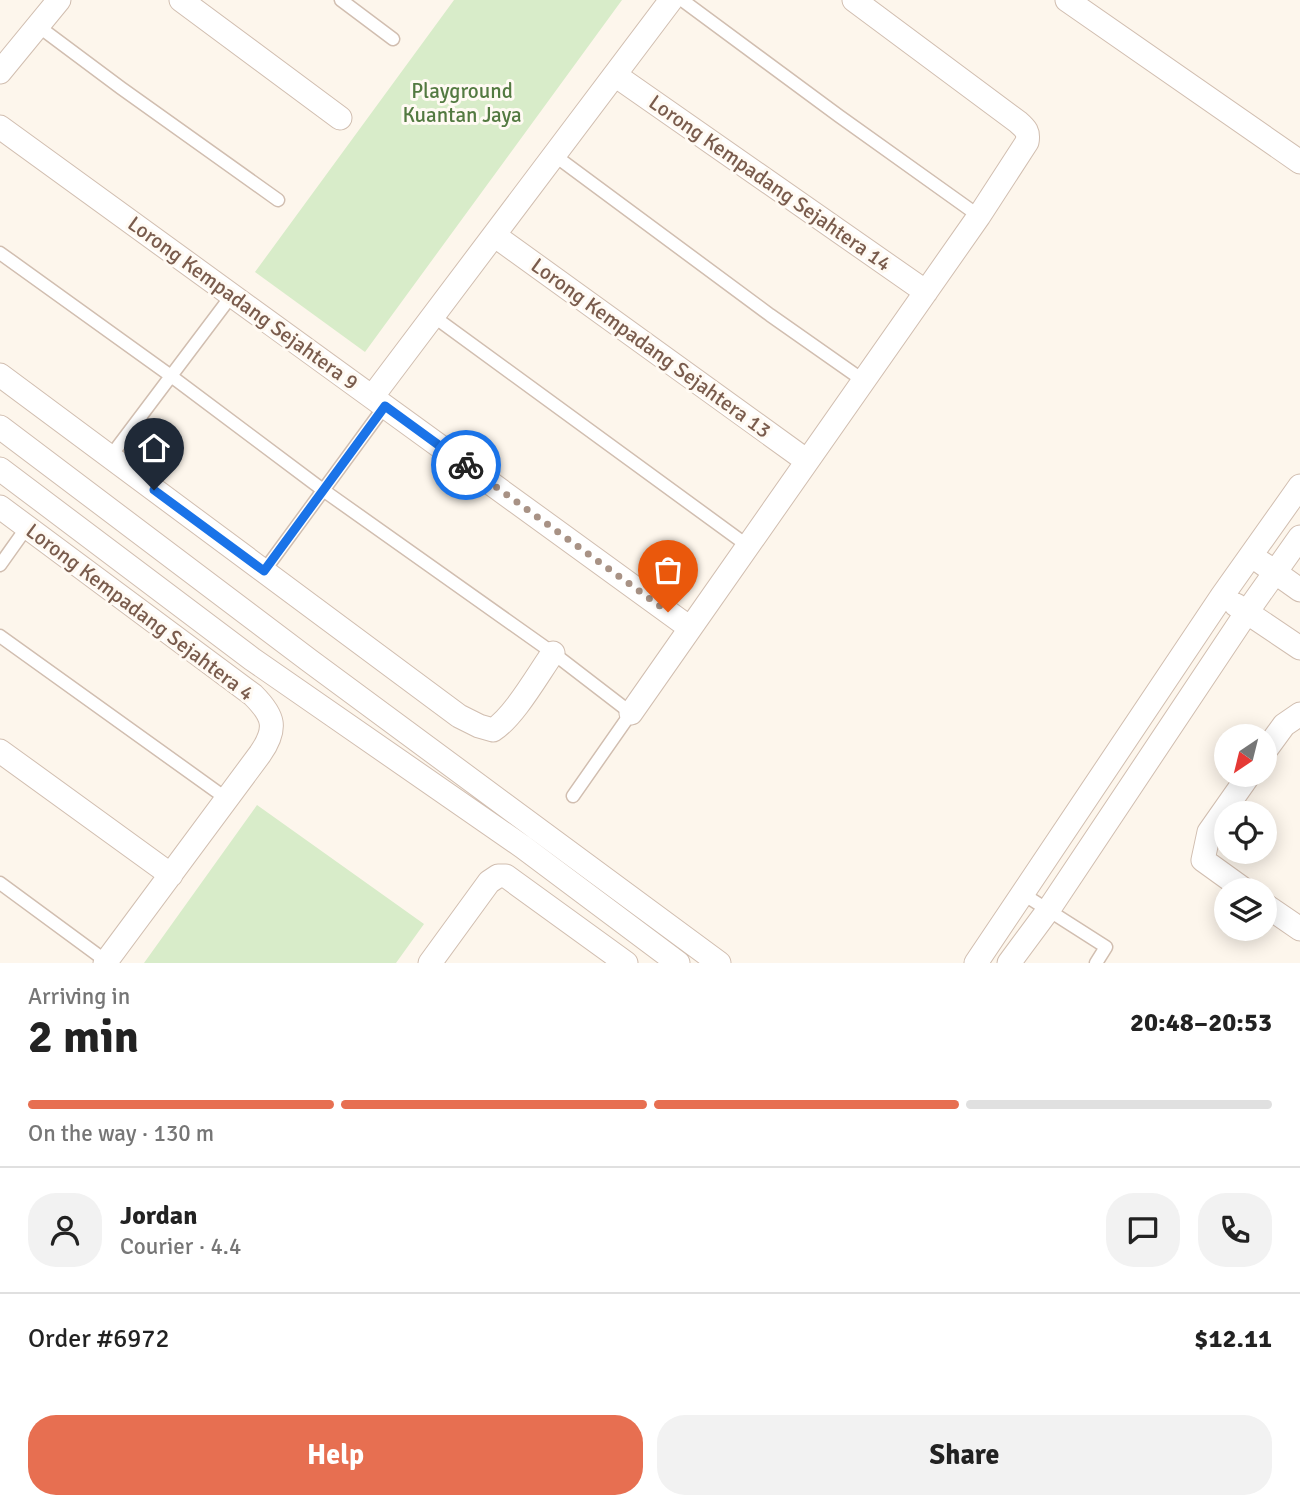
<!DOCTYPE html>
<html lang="en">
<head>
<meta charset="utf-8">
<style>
	:root { --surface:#fff; --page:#f2f2f2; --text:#222; --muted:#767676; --line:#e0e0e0; --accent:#e76f51 }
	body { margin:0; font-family:Signika,sans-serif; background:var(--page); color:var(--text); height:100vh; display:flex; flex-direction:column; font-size:26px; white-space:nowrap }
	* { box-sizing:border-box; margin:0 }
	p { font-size:23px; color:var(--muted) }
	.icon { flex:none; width:38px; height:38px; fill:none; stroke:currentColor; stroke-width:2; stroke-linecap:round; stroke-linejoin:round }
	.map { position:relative; height:963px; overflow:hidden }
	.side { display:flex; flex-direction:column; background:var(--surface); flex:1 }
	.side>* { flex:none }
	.needle { width:46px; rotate:215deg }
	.controls { position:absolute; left:1214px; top:724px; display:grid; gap:14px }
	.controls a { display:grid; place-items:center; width:63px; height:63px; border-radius:50%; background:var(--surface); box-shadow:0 4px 18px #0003; font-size:35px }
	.pin { position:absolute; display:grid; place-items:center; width:60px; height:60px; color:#fff; margin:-72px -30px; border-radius:50% 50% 50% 0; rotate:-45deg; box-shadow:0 0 7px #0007 }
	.pin .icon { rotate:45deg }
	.courier { position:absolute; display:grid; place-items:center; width:70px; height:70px; margin:-35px; border:5px solid #1a73e8; border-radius:50%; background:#fff; color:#222; box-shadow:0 2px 9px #0007 }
	.overview em { font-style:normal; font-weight:700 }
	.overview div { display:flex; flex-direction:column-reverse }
	.overview { display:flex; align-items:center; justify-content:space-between; height:119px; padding:0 28px }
	h1 { font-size:46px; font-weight:700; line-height:52px }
	.bar { display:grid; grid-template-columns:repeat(4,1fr); gap:10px 7px; align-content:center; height:84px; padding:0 28px }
	.bar i { height:9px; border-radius:5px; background:var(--line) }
	.bar .active { background:var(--accent) }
	.bar p { grid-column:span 4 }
	.line { display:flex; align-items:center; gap:18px; padding:0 28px; border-top:2px solid var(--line) }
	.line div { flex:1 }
	.round { display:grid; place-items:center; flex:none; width:74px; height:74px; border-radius:28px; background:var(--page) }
	.action { display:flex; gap:14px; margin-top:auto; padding:14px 28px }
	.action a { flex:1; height:80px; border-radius:28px; background:var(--accent); color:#fff; font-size:28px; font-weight:700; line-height:80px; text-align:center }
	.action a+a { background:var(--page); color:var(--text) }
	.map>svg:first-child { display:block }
</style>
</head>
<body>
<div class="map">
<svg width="1300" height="963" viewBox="0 0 1300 963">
	<rect width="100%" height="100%" fill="#fdf6ec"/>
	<path fill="#d8ecc9" d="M454 0H622L365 352 255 272Z
		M257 805 424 924 396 963H144Z"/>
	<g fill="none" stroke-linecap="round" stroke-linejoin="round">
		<defs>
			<path id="lane" d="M341 0 393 39
				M682 0 839 116 979 216
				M38 26 121 88 278 200
				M554 155 770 315 864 381
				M0 253 171 376 323 490 553 653 631 713 573 796
				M433 316 748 546
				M110 457 232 295
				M0 565 27 527
				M264 571 385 406
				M0 636 227 799
				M0 883 106 961
				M1023 894 1106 947 1096 963"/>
			<path id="street" d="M181 0 340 118
				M1067 0 1300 162
				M0 72 59 0
				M615 75 926 292
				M0 127 690 628
				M494 235 807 461
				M0 375 459 716 479 726 493 730C514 717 538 674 553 653
				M372 397 671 0
				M0 427 310 661 719 963
				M0 469 252 659 523 847 678 963
				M0 507 253 695C274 716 278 728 260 754L105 963
				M1262 563 1300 590
				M1236 605 1300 648
				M631 713 979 216 1027 142C1029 132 1026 129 1018 122L854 0
				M0 751 171 875
				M1265 751 1284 725 1300 714
				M1246 891 1203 860 1209 832 1249 775
				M1265 905 1300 929
				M430 963 489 882 498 876H506L626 963
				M976 963 1222 596 1300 486
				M1009 963 1049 909 1247 612 1300 537"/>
		</defs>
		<use href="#lane" stroke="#d1beb0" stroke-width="15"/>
		<use href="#street" stroke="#d1beb0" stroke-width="25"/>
		<use href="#lane" stroke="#fff" stroke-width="12"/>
		<use href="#street" stroke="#fff" stroke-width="23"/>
	</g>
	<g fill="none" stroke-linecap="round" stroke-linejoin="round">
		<path stroke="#a89285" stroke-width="7" stroke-dasharray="0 12.6" d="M466 465 668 612"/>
		<path stroke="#1a73e8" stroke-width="9" d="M154 490 264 571 385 406 466 465"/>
	</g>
	<g text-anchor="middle" stroke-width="6" stroke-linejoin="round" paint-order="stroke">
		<g font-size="21" fill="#537a41" stroke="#fffaf3">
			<text x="462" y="98">Playground<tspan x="462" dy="24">Kuantan Jaya</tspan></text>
		</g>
		<g font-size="21" fill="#7a5c4d" stroke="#fffaf3">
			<text transform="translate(770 183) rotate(35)" y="7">Lorong Kempadang Sejahtera 14</text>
			<text transform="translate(243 303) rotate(36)" y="7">Lorong Kempadang Sejahtera 9</text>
			<text transform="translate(651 348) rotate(36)" y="7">Lorong Kempadang Sejahtera 13</text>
			<text transform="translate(140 612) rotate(37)" y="7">Lorong Kempadang Sejahtera 4</text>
		</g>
	</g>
</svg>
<div class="controls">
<a><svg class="needle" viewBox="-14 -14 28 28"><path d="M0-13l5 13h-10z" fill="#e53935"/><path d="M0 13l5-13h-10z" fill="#767676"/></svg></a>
<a><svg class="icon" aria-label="locate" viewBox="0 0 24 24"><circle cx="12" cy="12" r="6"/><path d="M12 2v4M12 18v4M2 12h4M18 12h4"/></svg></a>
<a><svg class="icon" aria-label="layers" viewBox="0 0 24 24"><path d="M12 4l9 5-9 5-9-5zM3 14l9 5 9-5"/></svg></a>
</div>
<div class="pin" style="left:668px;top:612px;background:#ea580c"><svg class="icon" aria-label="bag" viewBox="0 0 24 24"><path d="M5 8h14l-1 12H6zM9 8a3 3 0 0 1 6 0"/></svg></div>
<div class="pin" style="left:154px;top:490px;background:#1f2937"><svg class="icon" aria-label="home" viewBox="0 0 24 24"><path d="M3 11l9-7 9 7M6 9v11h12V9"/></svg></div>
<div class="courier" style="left:466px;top:465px"><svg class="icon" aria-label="bike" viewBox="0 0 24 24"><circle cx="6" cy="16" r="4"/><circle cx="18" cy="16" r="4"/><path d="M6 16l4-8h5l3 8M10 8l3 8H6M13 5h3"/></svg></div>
</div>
<section class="side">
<div class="overview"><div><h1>2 min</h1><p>Arriving in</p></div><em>20:48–20:53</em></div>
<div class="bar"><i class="active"></i><i class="active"></i><i class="active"></i><i></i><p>On the way · 130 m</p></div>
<div class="line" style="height:126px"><a class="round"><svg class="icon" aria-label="person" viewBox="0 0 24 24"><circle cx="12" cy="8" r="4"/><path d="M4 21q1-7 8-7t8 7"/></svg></a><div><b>Jordan</b><p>Courier · 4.4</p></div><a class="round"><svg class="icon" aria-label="chat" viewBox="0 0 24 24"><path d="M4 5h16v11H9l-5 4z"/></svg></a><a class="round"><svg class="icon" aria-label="phone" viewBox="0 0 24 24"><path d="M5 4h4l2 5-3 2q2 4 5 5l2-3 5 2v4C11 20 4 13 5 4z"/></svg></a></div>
<div class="line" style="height:91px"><div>Order #6972</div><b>$12.11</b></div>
<div class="action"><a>Help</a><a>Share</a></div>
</section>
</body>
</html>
